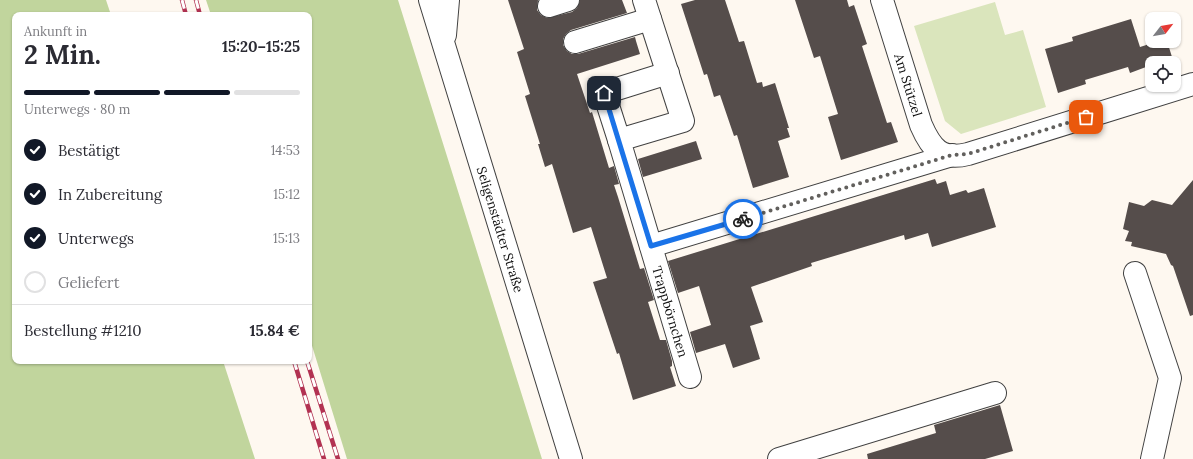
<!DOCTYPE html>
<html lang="de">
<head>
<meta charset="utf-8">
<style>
	:root { --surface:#fff; --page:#f7f7f7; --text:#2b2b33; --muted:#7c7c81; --line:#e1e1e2; --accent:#111827 }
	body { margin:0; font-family:Lora,serif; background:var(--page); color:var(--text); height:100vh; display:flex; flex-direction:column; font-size:15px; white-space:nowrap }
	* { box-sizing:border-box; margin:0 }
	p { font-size:13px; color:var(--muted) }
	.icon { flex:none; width:22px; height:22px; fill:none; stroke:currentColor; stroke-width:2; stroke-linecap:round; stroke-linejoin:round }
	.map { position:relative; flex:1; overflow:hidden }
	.sheet { position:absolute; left:12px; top:12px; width:300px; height:352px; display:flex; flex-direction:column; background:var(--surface); border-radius:8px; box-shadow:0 1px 3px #0004 }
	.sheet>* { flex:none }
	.needle { width:26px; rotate:59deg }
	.fabs { position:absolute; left:1145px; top:12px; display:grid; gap:8px }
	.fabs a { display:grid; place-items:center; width:36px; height:36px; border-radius:8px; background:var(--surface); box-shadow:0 1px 3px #0004; font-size:20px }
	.pin { position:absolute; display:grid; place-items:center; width:34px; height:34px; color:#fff; margin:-17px; border-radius:8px; box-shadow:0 2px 6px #0006 }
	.courier { position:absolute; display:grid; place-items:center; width:40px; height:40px; margin:-20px; border:3px solid #1a73e8; border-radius:50%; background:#fff; color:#222; box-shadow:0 1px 5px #0007 }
	.summary em { font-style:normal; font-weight:800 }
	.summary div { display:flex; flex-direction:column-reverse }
	.summary { display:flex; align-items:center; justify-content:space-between; height:68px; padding:0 12px }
	h1 { font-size:26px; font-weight:800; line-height:30px }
	.bar { display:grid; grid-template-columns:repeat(4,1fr); gap:6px 4px; align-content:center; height:48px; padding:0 12px }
	.bar i { height:5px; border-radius:3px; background:var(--line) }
	.bar .on { background:var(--accent) }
	.bar p { grid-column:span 4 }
	.line { display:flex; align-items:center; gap:10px; padding:0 12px; border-top:1px solid var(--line) }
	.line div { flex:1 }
	ol { padding:0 12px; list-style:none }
	li { display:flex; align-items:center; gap:12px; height:44px }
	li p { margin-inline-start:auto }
	li .icon { padding:4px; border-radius:50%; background:var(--accent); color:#fff; stroke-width:4 }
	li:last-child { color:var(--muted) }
	li i { width:22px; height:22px; border:2px solid var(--line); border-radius:50% }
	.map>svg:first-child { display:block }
</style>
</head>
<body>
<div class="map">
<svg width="1193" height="459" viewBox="0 0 1193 459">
	<rect width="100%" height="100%" fill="#fef8f0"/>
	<path fill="#dae5bc" d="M995 2 1005 35 1023 30 1046 107 961 134 945 121 914 26Z"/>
	<path fill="#c1d59d" d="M0 0H106L111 15H15V361H223L255 459H0Z
		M206 0H398L542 459H347L309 336V15H211Z"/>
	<path fill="#554d4b" d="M508 0H538L537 10 541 15 547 18 572 12 577 8 580 0H622L627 13 571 30 566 34 563 39V45L567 51 572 54H578L635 37 636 41 640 54 577 74 590 113 592 112 609 168 614 166 619 184 614 185 618 197 640 269 644 268 654 300 648 302 660 340H666L672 361V366L670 367 676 386 633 400 619 353 617 354 593 282 607 278 591 227 573 233 552 164 545 167 538 144H540L525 96 530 94 517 52 524 49Z
		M695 0H725L739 42 744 41 757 83 762 82 763 87 775 83 789 128H787L790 137 778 141 789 177 753 188 737 135 734 136 720 95 714 97 707 74 704 75 681 4Z
		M795 0H847L849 7 854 5 867 44 862 46 887 123 891 122 898 142 841 160 828 117 838 114 820 56 814 58Z
		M1131 19 1140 47 1159 41H1167L1172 57 1146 65V67L1130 73 1128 67 1085 80 1086 84 1058 93 1045 49 1073 41 1072 37Z
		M696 141 702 159 643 177 638 159Z
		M935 179 937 184 946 181 950 195 966 190 968 193 984 188 996 227 932 247 928 233 905 240 904 235 811 263 812 266 751 287 763 322 750 326 760 359 733 368 725 344 696 353 690 332 711 325 699 286 678 293 668 261Z
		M1193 180V315L1190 316 1173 266 1171 265 1166 254 1131 246 1132 242 1125 241 1129 231 1123 229 1129 202 1144 206 1152 200 1172 205Z
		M1000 405 1013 451 985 459H868L867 454 936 433 934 425Z"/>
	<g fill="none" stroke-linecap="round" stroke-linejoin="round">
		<defs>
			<g id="minor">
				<path id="s1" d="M430 0 571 459"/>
				<path id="s2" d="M644 0 683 121 619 140 690 377"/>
				<path id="s3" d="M882 0 921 125C931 148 941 161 968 154L1193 84"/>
				<path d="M549 6 568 0"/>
				<path d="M445 35 448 0"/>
				<path d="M575 42 650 19"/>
				<path d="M619 140 604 93 668 73"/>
				<path d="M651 246 952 155"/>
				<path d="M1135 273 1170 378 1152 459"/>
				<path d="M779 459 995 393"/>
			</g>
		</defs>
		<use href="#minor" stroke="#414141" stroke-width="24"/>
		<use href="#minor" stroke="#fff" stroke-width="22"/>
		<defs>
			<path id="rail" d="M182 0 186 15
				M196 0 200 15
				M294 361 324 459
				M307 361 338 459"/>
		</defs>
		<use href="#rail" stroke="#b23252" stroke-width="4.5"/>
		<use href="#rail" stroke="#fff" stroke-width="3" stroke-dasharray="9" stroke-linecap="butt"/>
	</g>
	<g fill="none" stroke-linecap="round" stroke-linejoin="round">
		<path stroke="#62605d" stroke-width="4" stroke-dasharray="0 7.2" d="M743 219 952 155 968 154 1086 117"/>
		<path stroke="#1a73e8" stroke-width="5" d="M604 93 651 246 743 219"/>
	</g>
	<g text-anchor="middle" stroke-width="4" stroke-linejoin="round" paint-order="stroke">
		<g font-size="13" fill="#0e0e0e" stroke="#fff">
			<text dy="5" stroke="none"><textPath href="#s3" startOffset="89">Am Stützel</textPath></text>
			<text dy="5" stroke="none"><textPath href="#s1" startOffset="240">Seligenstädter Straße</textPath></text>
			<text dy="5" stroke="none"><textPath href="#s2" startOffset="373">Trappbörnchen</textPath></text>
		</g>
	</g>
</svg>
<div class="fabs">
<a><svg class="needle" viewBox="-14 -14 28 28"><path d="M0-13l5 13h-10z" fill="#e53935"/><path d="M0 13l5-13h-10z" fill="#7c7c81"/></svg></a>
<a><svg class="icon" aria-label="locate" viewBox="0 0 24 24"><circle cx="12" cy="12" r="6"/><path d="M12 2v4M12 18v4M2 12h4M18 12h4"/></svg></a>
</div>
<div class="pin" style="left:1086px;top:117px;background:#ea580c"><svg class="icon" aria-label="bag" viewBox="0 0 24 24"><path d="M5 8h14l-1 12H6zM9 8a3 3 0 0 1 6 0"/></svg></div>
<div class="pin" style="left:604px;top:93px;background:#1f2937"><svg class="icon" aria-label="home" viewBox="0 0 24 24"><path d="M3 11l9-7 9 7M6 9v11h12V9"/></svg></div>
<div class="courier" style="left:743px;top:219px"><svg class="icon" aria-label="bike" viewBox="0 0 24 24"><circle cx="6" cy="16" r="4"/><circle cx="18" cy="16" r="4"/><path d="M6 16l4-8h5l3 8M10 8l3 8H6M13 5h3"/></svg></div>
<section class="sheet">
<div class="summary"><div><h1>2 Min.</h1><p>Ankunft in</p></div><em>15:20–15:25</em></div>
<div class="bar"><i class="on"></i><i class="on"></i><i class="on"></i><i></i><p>Unterwegs · 80 m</p></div>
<ol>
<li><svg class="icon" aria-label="check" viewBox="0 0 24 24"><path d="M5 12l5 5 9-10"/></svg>Bestätigt<p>14:53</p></li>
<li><svg class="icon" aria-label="check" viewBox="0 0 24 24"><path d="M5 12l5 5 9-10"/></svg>In Zubereitung<p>15:12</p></li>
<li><svg class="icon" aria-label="check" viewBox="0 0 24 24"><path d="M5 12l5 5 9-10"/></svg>Unterwegs<p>15:13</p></li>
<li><i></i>Geliefert</li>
</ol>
<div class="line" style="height:52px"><div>Bestellung #1210</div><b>15.84 €</b></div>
</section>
</div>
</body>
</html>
